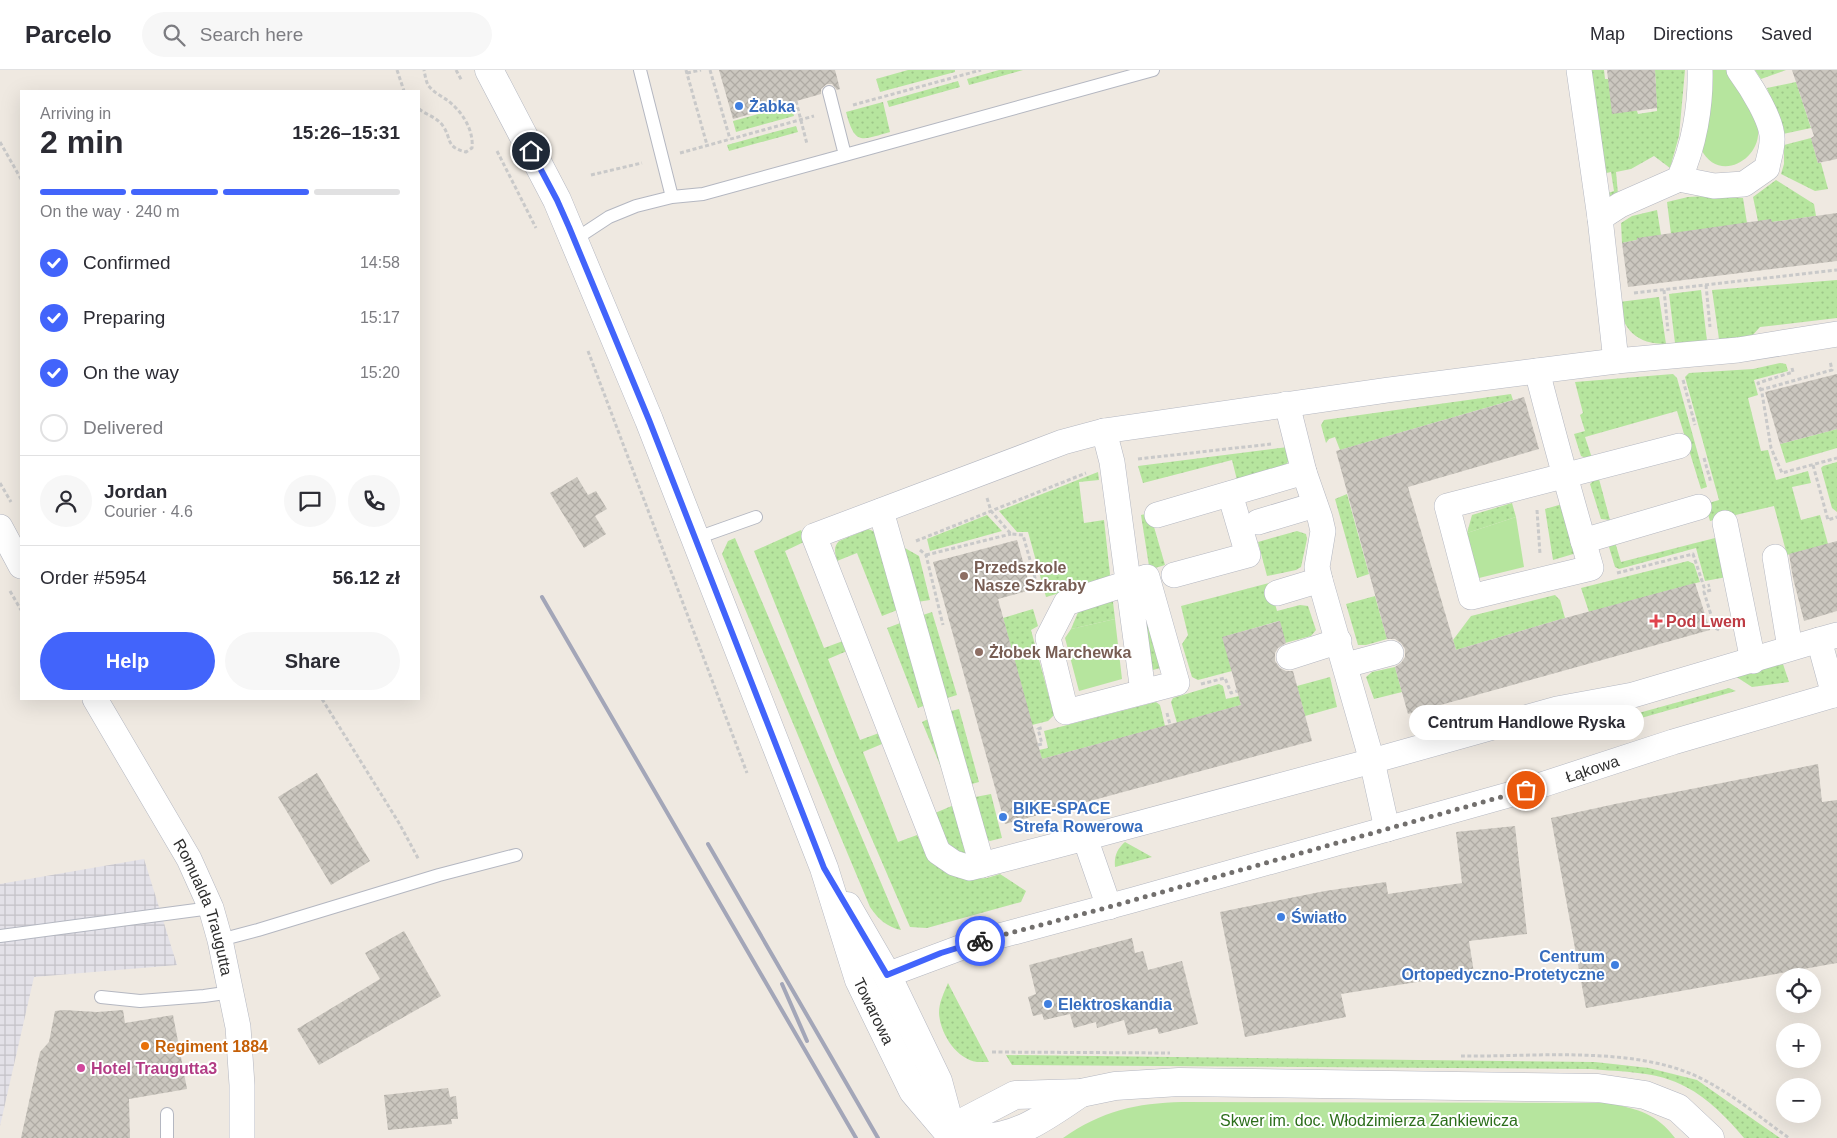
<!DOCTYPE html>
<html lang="en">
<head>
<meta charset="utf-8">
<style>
	:root { --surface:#fff; --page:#f7f7f7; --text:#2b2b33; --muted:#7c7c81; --line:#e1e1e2; --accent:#4264fb }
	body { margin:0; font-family:Helvetica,sans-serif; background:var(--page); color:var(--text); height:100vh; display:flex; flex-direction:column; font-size:19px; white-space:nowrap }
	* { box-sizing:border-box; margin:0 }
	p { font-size:16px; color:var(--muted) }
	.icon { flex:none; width:28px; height:28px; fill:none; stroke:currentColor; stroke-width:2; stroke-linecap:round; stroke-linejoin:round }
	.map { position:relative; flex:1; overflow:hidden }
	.details { position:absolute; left:20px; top:20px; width:400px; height:610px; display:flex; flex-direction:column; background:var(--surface); border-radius:0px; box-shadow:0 5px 20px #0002 }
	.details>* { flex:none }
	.fabs { position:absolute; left:1776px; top:898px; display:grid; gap:10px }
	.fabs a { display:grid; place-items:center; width:45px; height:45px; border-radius:50%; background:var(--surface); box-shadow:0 5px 20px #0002; font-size:25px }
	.pin { position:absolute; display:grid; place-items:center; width:42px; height:42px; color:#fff; margin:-21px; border:2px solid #fff; border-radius:50%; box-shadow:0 1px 5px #0007 }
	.courier { position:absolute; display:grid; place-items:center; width:50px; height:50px; margin:-25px; border:4px solid #4264fb; border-radius:50%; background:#fff; color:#222; box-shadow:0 1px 6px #0007 }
	.bubble { position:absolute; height:35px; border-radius:18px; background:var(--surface); box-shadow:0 5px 20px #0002; font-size:16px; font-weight:600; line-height:35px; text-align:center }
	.summary em { font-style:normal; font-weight:600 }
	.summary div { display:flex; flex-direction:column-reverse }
	.summary { display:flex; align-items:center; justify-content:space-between; height:85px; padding:0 20px }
	h1 { font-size:32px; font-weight:600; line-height:38px }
	.bar { display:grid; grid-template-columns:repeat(4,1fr); gap:8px 5px; align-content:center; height:60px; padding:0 20px }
	.bar i { height:6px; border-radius:4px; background:var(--line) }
	.bar .active { background:var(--accent) }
	.bar p { grid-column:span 4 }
	.line { display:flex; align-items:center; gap:12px; padding:0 20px; border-top:1px solid var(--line) }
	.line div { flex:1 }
	.round { display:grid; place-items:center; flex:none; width:52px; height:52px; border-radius:26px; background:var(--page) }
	ol { padding:0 20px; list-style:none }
	li { display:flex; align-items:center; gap:15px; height:55px }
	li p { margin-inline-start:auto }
	li .icon { padding:5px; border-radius:50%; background:var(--accent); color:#fff; stroke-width:4 }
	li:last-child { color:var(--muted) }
	li i { width:28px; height:28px; border:2px solid var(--line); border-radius:50% }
	.primary-button { display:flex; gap:10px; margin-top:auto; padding:10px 20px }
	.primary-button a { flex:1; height:58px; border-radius:30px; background:var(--accent); color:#fff; font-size:20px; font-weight:600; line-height:58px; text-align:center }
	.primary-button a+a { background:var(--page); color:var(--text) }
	header { display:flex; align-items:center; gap:30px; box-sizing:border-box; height:70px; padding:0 25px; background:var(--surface); border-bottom:1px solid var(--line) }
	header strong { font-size:24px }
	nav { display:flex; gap:28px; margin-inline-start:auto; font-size:18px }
	.search { width:350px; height:45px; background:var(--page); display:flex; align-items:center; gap:12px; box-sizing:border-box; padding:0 18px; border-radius:28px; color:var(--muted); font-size:19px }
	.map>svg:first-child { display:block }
</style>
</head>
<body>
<header>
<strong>Parcelo</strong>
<div class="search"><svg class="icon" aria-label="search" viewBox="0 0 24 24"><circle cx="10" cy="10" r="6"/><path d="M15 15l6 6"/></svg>Search here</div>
<nav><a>Map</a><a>Directions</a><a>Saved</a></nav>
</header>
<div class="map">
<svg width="1837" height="1068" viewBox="0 0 1837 1068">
	<defs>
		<pattern id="industrial-grid" width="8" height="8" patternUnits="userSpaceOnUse" patternTransform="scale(1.25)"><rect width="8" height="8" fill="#e3e1e8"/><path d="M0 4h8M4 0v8" fill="none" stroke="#c3c1c7"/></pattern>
		<pattern id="grass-dots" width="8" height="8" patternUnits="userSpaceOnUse" patternTransform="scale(1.25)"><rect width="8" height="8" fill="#b6e59e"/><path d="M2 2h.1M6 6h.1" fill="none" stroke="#9dc588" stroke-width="1.8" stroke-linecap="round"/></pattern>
		<pattern id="building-cross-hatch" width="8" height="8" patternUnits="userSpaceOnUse" patternTransform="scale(1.25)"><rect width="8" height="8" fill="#cbc7bf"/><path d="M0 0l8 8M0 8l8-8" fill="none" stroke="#afaba4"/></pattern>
	</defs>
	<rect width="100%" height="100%" fill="#efe9e1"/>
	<path fill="url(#industrial-grid)" d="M144 789 177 895 34 907 0 1056V814Z"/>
	<path fill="url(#grass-dots)" d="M908 0H955V2L880 22 876 9Z
		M999 0H1023L969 15 967 9Z
		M1588 0H1604L1605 9H1608L1637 41 1638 44 1657 41 1655 0H1685L1679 66 1670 98 1654 86 1631 99 1616 102 1618 124 1609 128 1605 124 1614 121 1611 102 1602 104Z
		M1755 0H1786L1761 9Z
		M958 11 960 17 889 37 887 31Z
		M1796 12 1811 58 1783 64 1767 18Z
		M883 32 890 62C861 70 855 76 846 42Z
		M791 35 794 46 736 62 733 51Z
		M796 56 798 62 729 81 727 75Z
		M1811 68 1818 93H1821L1828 119 1815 121 1781 104 1784 94V75Z
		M1776 110 1814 134 1816 146 1772 152 1758 151 1753 127Z
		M1707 126 1743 128 1747 153 1671 164 1667 132 1688 127Z
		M1657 140 1661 165 1622 173 1621 153 1632 146Z
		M1837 210V248L1760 257 1751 267 1719 269 1712 220Z
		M1701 220 1707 271 1675 273 1669 224Z
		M1659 227 1666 274C1637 274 1622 260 1619 232Z
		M1780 293 1786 294 1788 301 1754 310 1758 325 1748 328 1761 381 1768 380 1776 410 1808 401 1811 413 1792 417 1801 450 1820 445 1828 474 1787 485 1774 436 1710 451 1705 434 1719 430 1685 307 1689 303 1753 299Z
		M1673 304 1677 308 1707 417 1701 419 1677 341 1585 367 1592 388H1586L1581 386 1574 364 1585 361 1580 345 1583 343 1575 312Z
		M1511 324 1513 330 1340 380 1335 367 1329 369 1326 373 1321 355 1324 350Z
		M1837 359V378L1786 393 1780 374Z
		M1288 377 1290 389 1285 396 1237 410 1232 390 1143 413 1138 396Z
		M1837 392V442L1832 438 1821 398 1823 396Z
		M1098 402 1099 410 1079 412 1084 453 1104 450 1110 504 1109 509 1046 527 1028 462H1017L999 441Z
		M1599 409 1610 450 1601 449 1590 414 1593 411Z
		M1347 424 1369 504 1357 508 1335 429Z
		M1512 433 1516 447 1467 463 1472 445Z
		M1566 433 1580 482 1553 490 1545 439Z
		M1150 443 1165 495 1152 499 1149 496 1141 445Z
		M987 445 1002 461 930 481 927 469Z
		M868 459 878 463 900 539 882 546 857 483 837 491C835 483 833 477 839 471Z
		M801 460 806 471 785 481 824 578 843 571 847 581 828 589 860 670 879 663 882 674 863 682 898 772 917 765 922 775 973 809 987 808 1000 804 1026 821 1021 832 927 858 910 857 836 686 754 481Z
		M1297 461 1306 464 1307 469 1301 497 1296 500 1267 506 1258 472Z
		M735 468 901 860C887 857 878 849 870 837L722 484 728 471Z
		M1715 468 1727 507 1705 511 1696 478 1619 499 1615 497 1609 477 1611 474 1615 472 1621 492Z
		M903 477 919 486 930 530 917 532Z
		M1688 491 1694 494 1700 512 1589 542 1581 518Z
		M1269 513 1277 541 1300 535 1308 536 1316 560 1311 566 1285 573 1279 551 1223 567 1232 601 1198 610 1192 607 1182 574 1188 565 1181 536Z
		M1555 525 1560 530 1565 548 1456 580 1453 570 1471 546Z
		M1375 526 1387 569 1366 575H1358L1346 534Z
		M1111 531 1113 532 1115 549 1071 559 1079 540Z
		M1033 539 1038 556 1031 560 1054 645 1048 651 1032 655 1003 548Z
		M1145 539 1164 597 1153 600 1149 598Z
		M932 542 957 625 944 629 920 546Z
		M903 552 926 635 918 638 887 558Z
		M1783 594 1789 612 1752 617 1735 606Z
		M1395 597 1402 622 1374 629 1366 607 1372 602Z
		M1330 607 1337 637 1305 646 1297 616Z
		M1219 614 1223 616 1226 629 1239 626 1241 635 1177 653 1171 632 1173 628Z
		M1729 618 1736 621 1606 658 1599 654Z
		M1156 632 1160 635 1165 656 1042 689 1039 680 1048 678 1044 661Z
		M959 639 979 712 968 715 947 642Z
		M930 648 951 721 922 652Z
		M991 724 1002 768 990 771 985 769 970 728Z
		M954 735 968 786C943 775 945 767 935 743Z
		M1125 772 1152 787 1115 797C1114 786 1117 779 1125 772Z
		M948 913 989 992C985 992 981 992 977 992 956 989 940 963 939 943 939 932 944 923 948 913Z
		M1006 985 1595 992 1649 998 1697 1010 1780 1068H1744C1728 1049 1708 1028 1686 1017 1658 1001 1622 1002 1591 999L1012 995Z"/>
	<path fill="#b6e59e" d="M1711 0H1728C1735 10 1756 48 1758 58 1762 90 1718 114 1701 79L1712 27Z
		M1516 447 1524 497 1479 508 1467 463Z
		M1115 549 1122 609 1079 621 1065 568 1071 559Z
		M1182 1032 1610 1033C1639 1040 1656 1043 1675 1068H1063C1101 1041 1137 1033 1182 1032Z"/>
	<path fill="url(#building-cross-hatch)" d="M719 0H835L840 19 837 20 832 14H827L821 19V24L733 49Z
		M1607 0H1655L1657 38 1612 44Z
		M1792 0H1837V89L1818 93 1811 68 1814 66Z
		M1837 143V191L1628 217 1622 173 1637 170V168L1771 149 1772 152Z
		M1837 304V359L1780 374 1765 322Z
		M1524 327 1539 379 1408 417 1456 580 1565 548 1695 513 1710 560 1408 644 1395 597 1401 593 1405 587V579L1401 573 1395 569H1387L1336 381Z
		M577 407 588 425 596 421 607 439 595 446 606 464 584 478 550 423Z
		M1017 470 1031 520 998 529 1042 689 1241 635 1222 567 1280 551 1286 573 1278 578 1275 583V591L1280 598 1286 601H1293L1312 671 1005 754 933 492Z
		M1837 471V541L1804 551 1793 508 1789 484Z
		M1818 694 1822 732 1837 730V893L1586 938 1551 748 1615 734Z
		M317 703 370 791 331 815 278 727Z
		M1515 756 1527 864 1469 871 1474 903 1341 924 1346 947 1245 967 1220 842 1325 821 1386 812 1388 824 1462 813 1456 762Z
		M404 861 441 926 319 995 297 959 380 909 365 883Z
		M1132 868 1135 883 1143 881 1148 900 1182 891 1198 954 1159 964 1157 958 1128 965 1124 950 1097 958 1096 952 1074 958 1070 944 1044 950 1042 944 1033 946 1028 927 1036 924 1029 895Z
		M64 940 97 942 123 940 125 953 173 945 187 1019 129 1029 130 1068H21L40 982 49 972 55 941Z
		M448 1018 450 1027 456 1026 458 1049H451L452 1054 388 1060 384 1025Z"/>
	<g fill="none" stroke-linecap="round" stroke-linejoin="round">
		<defs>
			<path id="service" d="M640 0 672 127
				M845 85 1153 0
				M574 170 609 147 636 136 672 127 703 124 845 85 829 22
				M694 469 756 447
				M0 866 211 838
				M220 870 258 860 439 805 516 785
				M101 927 140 931 204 926 232 922
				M167 1068V1044"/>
			<g id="minor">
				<path d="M1579 0 1600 148 1616 291 1738 280 1837 264"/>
				<path d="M1679 109 1714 116 1744 114 1767 98C1768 90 1772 80 1772 71 1774 52 1750 15 1739 0"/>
				<path d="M1600 148 1620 135 1679 109C1694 76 1701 36 1700 0"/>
				<path d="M1537 301C1554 367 1572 432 1591 498L1471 527 1447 436 1679 376"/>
				<path d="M1287 334 1304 402 1320 448 1323 461 1317 497 1320 510 1372 691 1387 759"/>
				<path d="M1104 361 1388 320 1616 291"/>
				<path d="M881 441 982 795"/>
				<path d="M1157 445 1304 402"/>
				<path d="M1258 452 1315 435"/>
				<path d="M1725 453 1753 591"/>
				<path d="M0 457 21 496"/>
				<path d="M1583 471 1699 437"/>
				<path d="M1775 487 1790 578"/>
				<path d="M1174 505 1248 485 1230 424"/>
				<path d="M1277 523 1320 510"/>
				<path d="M1289 587 1339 571"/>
				<path d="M1346 595 1391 583"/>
				<path d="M1834 625 1819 570 1837 565"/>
				<path id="s1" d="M95 629 189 789 211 838 220 870 238 957 242 1015V1068"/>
				<path d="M1085 768 1372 691 1557 639 1633 625 1819 570"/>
				<path d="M1109 837 1085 768 970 798 954 793 938 782 814 466 1063 372 1104 361 1112 392 1143 622 1177 613 1147 507 1066 533 1048 568 1066 642 1143 622"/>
				<path id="s2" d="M887 905 973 873 1133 830 1526 720 1673 672 1837 624"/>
			</g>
			<g id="secondary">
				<path id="s3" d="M489 0 557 130 649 350 824 798 859 910 913 1021 953 1068"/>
				<path d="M847 836 887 905 938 1011 951 1059"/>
				<path d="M953 1068 967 1050 1015 1025 1081 1023 1115 1016 1179 1012 1598 1018 1645 1025 1678 1038 1710 1068"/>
				<path d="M981 1068C1021 1067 1049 1044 1081 1023"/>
			</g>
		</defs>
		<use href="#service" stroke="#b4b7c1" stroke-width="14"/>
		<use href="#minor" stroke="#b4b7c1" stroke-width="26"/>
		<use href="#secondary" stroke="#b4b7c1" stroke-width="29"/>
		<path stroke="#c9c9c9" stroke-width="3" stroke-dasharray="4 2.5" stroke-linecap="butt" d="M397 0 404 21
			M456 0 462 11
			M686 0 707 75
			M710 0 730 69
			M687 3 701 0
			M796 31 807 74
			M853 35 981 0
			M419 39C426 45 437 47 443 56 452 69 445 77 466 82L472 78C474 60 462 41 447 30 441 26 433 22 428 15 426 11 425 5 424 0
			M0 72 21 109
			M497 81 536 158
			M680 83 814 46
			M591 105 642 93
			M1706 215 1710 257
			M1664 220 1668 261
			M1634 223 1837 200
			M588 281 747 703
			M1792 298 1793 302 1758 313 1762 323 1771 378 1782 403 1837 388
			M1683 310 1695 355
			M1760 320 1832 300 1830 291
			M1704 388 1711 413
			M1138 389 1271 374
			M1813 395 1828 450 1837 447
			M0 413 11 432
			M987 428 991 441 1011 464 1023 465 1037 515
			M1537 440 1540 484
			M916 471 1086 403
			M920 480 926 485 943 555
			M926 485 1011 464
			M1617 503 1693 484 1704 517 1710 515
			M1711 520 1704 522 1715 558 1719 560
			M10 521 21 540
			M1201 614 1225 608 1231 623 1237 621
			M322 629 399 753 419 790
			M1167 643 1170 655
			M1038 675 1042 674 1038 659 1044 657
			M992 982 1170 983
			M1461 986C1533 987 1627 976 1694 1005 1729 1021 1758 1046 1789 1068"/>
		<use href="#service" stroke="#fff" stroke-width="12"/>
		<use href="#minor" stroke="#fff" stroke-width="25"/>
		<use href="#secondary" stroke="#fff" stroke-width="28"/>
		<path stroke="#a3a6b8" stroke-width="4" d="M542 527 856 1068
			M708 774 878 1068
			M782 914 807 971"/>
	</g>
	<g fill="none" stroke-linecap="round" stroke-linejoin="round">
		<path stroke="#726f6d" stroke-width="5" stroke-dasharray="0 9" d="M980 871 1109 837 1526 720"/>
		<path stroke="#4264fb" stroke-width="6" d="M531 81 557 130 569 157 649 350 824 798 887 905 941 883 980 871"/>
	</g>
	<g fill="#3f7fe0" stroke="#fff" stroke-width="2">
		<circle cx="739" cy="36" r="5"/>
		<circle cx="1003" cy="747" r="5"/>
		<circle cx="1281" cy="847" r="5"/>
		<circle cx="1615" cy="895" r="5"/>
		<circle cx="1048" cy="934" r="5"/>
	</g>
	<g fill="#8d6e63" stroke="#fff" stroke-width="2">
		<circle cx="964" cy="506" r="5"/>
		<circle cx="979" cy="582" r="5"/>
	</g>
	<path fill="#e0444e" stroke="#fff" stroke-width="2" d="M1653.5 543.5h5v5h5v5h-5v5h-5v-5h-5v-5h5z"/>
	<circle fill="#e8710a" stroke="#fff" stroke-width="2" cx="145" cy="976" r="5"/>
	<circle fill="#d1479c" stroke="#fff" stroke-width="2" cx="81" cy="998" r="5"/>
	<g text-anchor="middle" stroke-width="4" stroke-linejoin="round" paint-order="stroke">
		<g font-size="16" font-weight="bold" fill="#366cbe" stroke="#fff" text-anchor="start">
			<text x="749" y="42">Żabka</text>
			<text x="1013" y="744">BIKE-SPACE<tspan x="1013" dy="18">Strefa Rowerowa</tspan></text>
			<text x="1291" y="853">Światło</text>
			<text x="1605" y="892" text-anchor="end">Centrum<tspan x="1605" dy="18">Ortopedyczno-Protetyczne</tspan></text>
			<text x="1058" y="940">Elektroskandia</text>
		</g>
		<g font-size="16" font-weight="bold" fill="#785e54" stroke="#fff" text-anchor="start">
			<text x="974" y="503">Przedszkole<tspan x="974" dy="18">Nasze Szkraby</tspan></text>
			<text x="989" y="588">Żłobek Marchewka</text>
		</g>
		<g font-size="16" font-weight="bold" fill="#be3a42" stroke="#fff" text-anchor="start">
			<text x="1666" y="557">Pod Lwem</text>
		</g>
		<g font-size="16" fill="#2e2e2e" stroke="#fff">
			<text dy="6" stroke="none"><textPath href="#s2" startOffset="735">Łąkowa</textPath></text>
			<text dy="6" stroke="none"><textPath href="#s1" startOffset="236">Romualda Traugutta</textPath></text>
			<text dy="6" stroke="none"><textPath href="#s3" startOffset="1018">Towarowa</textPath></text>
		</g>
		<g font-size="16" font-weight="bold" fill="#c56008" stroke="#fff" text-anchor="start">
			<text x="155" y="982">Regiment 1884</text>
		</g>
		<g font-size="16" font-weight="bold" fill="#b23c85" stroke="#fff" text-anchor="start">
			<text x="91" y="1004">Hotel Traugutta3</text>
		</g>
		<g font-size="16" fill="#2c6e1b" stroke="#fff">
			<text x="1369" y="1056">Skwer im. doc. Włodzimierza Zankiewicza</text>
		</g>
	</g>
</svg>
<div class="fabs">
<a><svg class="icon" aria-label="locate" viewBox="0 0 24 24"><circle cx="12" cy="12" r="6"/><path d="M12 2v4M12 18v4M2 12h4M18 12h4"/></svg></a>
<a>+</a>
<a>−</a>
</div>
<div class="pin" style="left:1526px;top:720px;background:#ea580c"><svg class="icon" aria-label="bag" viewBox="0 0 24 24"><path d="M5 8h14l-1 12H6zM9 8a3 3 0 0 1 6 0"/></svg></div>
<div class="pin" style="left:531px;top:81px;background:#1f2937"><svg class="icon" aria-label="home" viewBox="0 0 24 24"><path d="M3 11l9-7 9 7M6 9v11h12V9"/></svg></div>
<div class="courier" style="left:980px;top:871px"><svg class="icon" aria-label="bike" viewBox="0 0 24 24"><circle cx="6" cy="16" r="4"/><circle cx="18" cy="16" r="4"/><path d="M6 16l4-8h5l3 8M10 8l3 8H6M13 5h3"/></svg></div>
<div class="bubble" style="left:1409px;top:635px;width:235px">Centrum Handlowe Ryska</div>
<section class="details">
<div class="summary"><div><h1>2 min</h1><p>Arriving in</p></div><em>15:26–15:31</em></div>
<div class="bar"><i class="active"></i><i class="active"></i><i class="active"></i><i></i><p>On the way · 240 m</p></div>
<ol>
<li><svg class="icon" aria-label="check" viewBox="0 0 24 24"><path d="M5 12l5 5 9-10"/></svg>Confirmed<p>14:58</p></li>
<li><svg class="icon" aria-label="check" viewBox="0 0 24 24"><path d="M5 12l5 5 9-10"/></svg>Preparing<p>15:17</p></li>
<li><svg class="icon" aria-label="check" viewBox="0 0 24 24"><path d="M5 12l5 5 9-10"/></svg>On the way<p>15:20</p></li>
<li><i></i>Delivered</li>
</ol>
<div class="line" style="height:90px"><a class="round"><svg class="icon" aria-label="person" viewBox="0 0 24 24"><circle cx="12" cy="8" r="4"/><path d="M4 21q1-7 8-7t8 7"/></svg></a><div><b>Jordan</b><p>Courier · 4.6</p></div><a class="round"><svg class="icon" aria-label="chat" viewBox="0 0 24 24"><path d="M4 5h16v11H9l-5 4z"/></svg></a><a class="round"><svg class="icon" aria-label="phone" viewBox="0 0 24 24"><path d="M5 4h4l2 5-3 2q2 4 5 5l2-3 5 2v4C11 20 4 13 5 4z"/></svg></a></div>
<div class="line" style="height:65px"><div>Order #5954</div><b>56.12 zł</b></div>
<div class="primary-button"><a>Help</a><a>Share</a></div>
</section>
</div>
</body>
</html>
